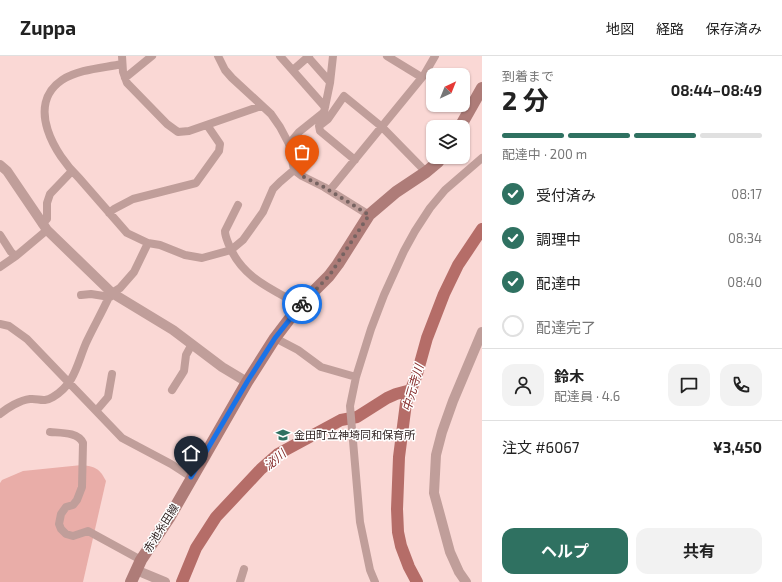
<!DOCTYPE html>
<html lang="ja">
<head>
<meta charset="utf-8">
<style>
	:root { --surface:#fff; --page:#f2f2f2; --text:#222; --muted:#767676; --line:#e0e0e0; --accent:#2f7161 }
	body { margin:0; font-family:"Exo 2","Noto Sans JP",sans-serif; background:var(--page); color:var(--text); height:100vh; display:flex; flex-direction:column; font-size:15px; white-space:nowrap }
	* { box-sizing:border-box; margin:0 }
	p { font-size:13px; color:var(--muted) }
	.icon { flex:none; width:22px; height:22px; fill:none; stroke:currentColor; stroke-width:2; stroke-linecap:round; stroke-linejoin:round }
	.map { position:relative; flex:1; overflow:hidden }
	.panel { display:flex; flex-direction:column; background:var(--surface); width:300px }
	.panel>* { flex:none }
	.needle { width:26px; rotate:43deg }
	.controls { position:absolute; left:426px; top:12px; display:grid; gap:8px }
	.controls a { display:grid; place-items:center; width:44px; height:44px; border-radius:8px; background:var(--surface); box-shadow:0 1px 3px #0004; font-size:20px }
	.pin { position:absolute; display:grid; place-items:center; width:34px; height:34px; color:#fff; margin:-41px -17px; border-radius:50% 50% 50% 0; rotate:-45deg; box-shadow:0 0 4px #0007 }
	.pin .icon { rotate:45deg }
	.courier { position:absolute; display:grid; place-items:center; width:40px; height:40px; margin:-20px; border:3px solid #1a73e8; border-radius:50%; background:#fff; color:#222; box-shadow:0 1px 5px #0007 }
	.head em { font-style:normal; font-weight:700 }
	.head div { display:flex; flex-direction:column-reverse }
	.head { display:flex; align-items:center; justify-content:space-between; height:68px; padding:0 20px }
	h1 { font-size:26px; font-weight:700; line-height:30px }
	.bar { display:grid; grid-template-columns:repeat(4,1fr); gap:6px 4px; align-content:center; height:48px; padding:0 20px }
	.bar i { height:5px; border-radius:3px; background:var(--line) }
	.bar .selected { background:var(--accent) }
	.bar p { grid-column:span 4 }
	.line { display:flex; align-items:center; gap:10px; padding:0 20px; border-top:1px solid var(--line) }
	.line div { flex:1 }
	.round { display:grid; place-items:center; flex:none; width:42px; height:42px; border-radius:12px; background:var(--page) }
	ol { padding:0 20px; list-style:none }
	li { display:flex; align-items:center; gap:12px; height:44px }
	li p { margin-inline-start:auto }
	li .icon { padding:4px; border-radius:50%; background:var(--accent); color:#fff; stroke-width:4 }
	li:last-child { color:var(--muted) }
	li i { width:22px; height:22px; border:2px solid var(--line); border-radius:50% }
	.cta { display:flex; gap:8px; margin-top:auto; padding:8px 20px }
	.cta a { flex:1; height:46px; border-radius:12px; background:var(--accent); color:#fff; font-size:16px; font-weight:700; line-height:46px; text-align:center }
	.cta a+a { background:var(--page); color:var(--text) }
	header { display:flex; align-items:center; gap:24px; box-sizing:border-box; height:56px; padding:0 20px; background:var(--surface); border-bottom:1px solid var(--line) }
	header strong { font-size:19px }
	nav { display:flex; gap:22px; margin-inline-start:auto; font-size:14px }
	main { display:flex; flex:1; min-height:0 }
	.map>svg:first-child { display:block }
</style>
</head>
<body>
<header>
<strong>Zuppa</strong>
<nav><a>地図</a><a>経路</a><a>保存済み</a></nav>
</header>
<main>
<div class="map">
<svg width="482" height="526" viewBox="0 0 482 526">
	<rect width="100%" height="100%" fill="#fad8d5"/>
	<path fill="#e9ada8" d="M82 409C96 411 99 412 106 425L83 526H0V427L2 424 23 415Z"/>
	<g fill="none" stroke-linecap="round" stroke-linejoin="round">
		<path stroke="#b56d68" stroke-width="12" d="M182 526 196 492 216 461 261 413 278 398 341 364 357 361 387 342 396 338 411 334
			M417 526 409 511 401 490 398 476 397 453 399 401 406 347 417 318 427 282 444 238 458 209 482 173"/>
		<path stroke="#c09e9a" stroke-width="8" d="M122 0 123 16 127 27 167 68 178 76 189 75 261 50
			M218 0 225 14 232 22 271 58 280 71 289 88 294 114 302 120 324 131 369 159
			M280 0 325 51
			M307 0 330 26
			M387 0 418 19 421 22
			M122 8C103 12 79 13 62 24 25 49 55 99 79 122L127 177 148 187 160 189 185 199 202 202 231 194 243 184 263 156 273 133 280 126 294 114
			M293 14 309 0
			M125 22 152 0
			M289 88 299 76 324 56 330 27 333 0
			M355 104 320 75 319 70 328 63 344 40 382 71 426 116
			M330 134 424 19 435 0
			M238 149 225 175C225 180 227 184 229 189 242 222 272 233 300 249
			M109 157 114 153 133 143 196 127 219 95 220 88 207 69
			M42 168 47 163V147L50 138 72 115
			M0 179 11 196 16 200
			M0 211 16 200 47 174
			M81 239 91 238 110 241
			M0 268 9 270 27 283 122 382 171 408 191 421
			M275 282 298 294 321 311 356 321
			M172 334 184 315 186 299 192 288
			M96 355 108 341 112 318
			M0 358C7 352 20 344 30 343 39 342 43 347 53 341 75 328 77 308 86 287 93 272 101 258 108 243L112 237 120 232 134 216 148 187
			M50 376C61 377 78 376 83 387L82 431 77 444 73 449 66 451 61 458 59 468 61 473 66 478 73 480 88 475 141 504
			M240 526 244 513
			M375 526 370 514 360 466 350 350 356 321 371 273 384 239 404 195 415 175 430 152 445 134 482 102"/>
		<path stroke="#c09e9a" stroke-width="10" d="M0 109 7 115 47 174 112 237 173 274 222 311 247 326
			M136 514 165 526
			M466 526 459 516 450 496 434 437 436 399 442 376 453 345 482 276"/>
		<path stroke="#ae7c78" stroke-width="12" d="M460 71 482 32
			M131 526 141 504 169 462 247 326 275 282 300 249 329 220 338 208 369 159 396 136 426 116 438 106 441 101"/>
	</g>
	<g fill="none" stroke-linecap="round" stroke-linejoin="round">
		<path stroke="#776361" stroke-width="4" stroke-dasharray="0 7.2" d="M302 248 329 220 369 159 324 131 302 120"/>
		<path stroke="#1a73e8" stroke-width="5" d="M191 421 247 326 275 282 302 248"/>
	</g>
	<defs>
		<symbol id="school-bare" viewBox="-9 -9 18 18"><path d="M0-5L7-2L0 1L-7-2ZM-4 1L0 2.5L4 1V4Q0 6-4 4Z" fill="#2f7161" stroke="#fff" stroke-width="2.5" paint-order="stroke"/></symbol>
	</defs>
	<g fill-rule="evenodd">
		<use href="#school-bare" x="273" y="369" width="20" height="20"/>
	</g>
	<g text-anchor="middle" stroke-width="3" stroke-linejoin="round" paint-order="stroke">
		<g font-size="11" fill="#312423" stroke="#fff" text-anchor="start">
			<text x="294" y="383">金田町立神埼同和保育所</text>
		</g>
		<g font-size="11" fill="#312423" stroke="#fff">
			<text transform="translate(161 472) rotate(-58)" y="4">赤池糸田線</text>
		</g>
		<g font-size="12" font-style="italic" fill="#842b2a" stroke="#fff">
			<text transform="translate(413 332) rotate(-74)" y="4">中元寺川</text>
			<text transform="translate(275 404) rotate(-40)" y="4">泌川</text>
		</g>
	</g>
</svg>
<div class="controls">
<a><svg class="needle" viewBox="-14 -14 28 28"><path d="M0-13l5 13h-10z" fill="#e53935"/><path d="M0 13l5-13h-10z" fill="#767676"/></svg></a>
<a><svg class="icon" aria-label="layers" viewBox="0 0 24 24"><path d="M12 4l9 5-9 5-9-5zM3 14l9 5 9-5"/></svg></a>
</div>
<div class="pin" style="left:302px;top:120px;background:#ea580c"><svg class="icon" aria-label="bag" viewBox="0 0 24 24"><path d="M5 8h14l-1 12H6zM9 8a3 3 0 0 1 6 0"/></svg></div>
<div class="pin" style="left:191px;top:421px;background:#1f2937"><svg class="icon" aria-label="home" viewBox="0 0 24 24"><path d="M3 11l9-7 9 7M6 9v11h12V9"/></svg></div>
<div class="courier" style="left:302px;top:248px"><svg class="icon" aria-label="bike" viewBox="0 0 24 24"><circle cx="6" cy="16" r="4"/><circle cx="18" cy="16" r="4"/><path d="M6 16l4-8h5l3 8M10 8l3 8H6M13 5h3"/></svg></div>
</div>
<section class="panel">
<div class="head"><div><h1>2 分</h1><p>到着まで</p></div><em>08:44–08:49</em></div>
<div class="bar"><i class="selected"></i><i class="selected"></i><i class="selected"></i><i></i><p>配達中 · 200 m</p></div>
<ol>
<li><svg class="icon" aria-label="check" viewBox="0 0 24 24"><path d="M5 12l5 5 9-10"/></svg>受付済み<p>08:17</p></li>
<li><svg class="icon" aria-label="check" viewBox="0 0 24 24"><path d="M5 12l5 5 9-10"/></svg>調理中<p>08:34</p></li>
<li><svg class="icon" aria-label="check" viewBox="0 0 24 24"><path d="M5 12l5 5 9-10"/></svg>配達中<p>08:40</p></li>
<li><i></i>配達完了</li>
</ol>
<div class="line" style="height:72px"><a class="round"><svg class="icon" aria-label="person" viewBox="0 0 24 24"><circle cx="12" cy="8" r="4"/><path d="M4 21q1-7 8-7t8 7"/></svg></a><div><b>鈴木</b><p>配達員 · 4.6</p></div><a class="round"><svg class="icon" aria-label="chat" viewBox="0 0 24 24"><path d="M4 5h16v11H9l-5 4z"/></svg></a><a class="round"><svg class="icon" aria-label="phone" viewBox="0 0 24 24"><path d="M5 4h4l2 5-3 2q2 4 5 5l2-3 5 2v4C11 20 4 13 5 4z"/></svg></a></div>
<div class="line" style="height:52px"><div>注文 #6067</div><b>¥3,450</b></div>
<div class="cta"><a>ヘルプ</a><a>共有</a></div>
</section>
</main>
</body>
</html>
